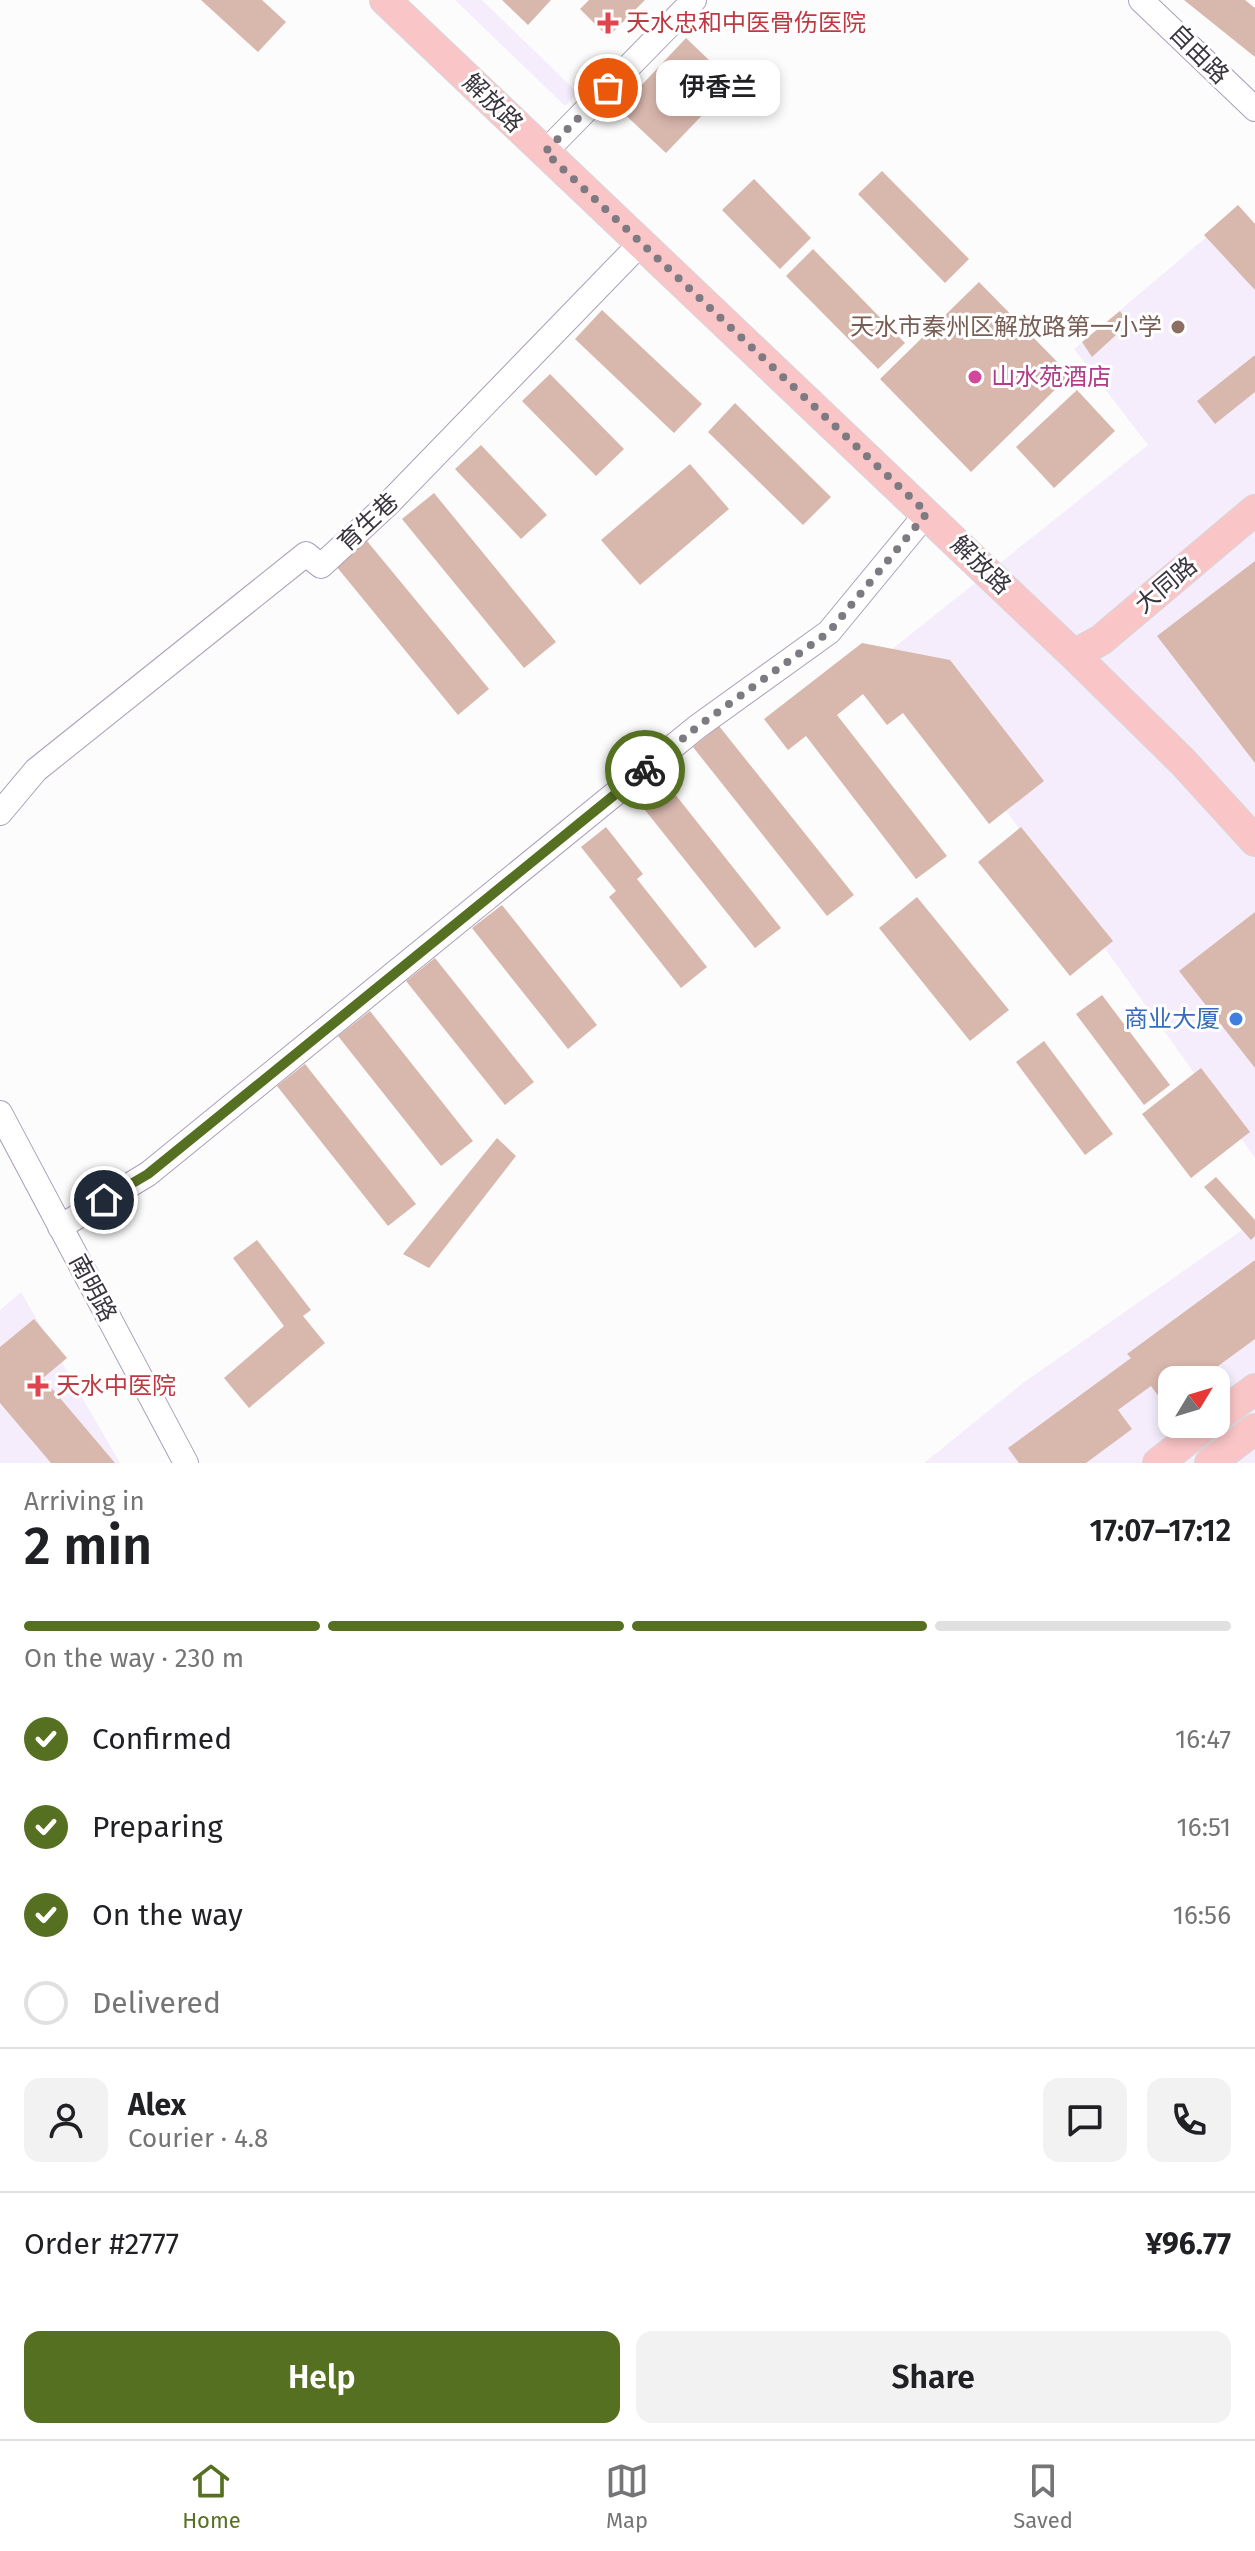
<!DOCTYPE html>
<html lang="en">
<head>
<meta charset="utf-8">
<style>
	:root { --surface:#fff; --page:#f2f2f2; --text:#202124; --muted:#757577; --line:#e0e0e0; --accent:#567022 }
	body { margin:0; font-family:"Fira Sans","Noto Sans SC",sans-serif; background:var(--page); color:var(--text); height:100vh; display:flex; flex-direction:column; font-size:30px; white-space:nowrap }
	* { box-sizing:border-box; margin:0 }
	p { font-size:26px; color:var(--muted) }
	.icon { flex:none; width:44px; height:44px; fill:none; stroke:currentColor; stroke-width:2; stroke-linecap:round; stroke-linejoin:round }
	.map { position:relative; height:1463px; overflow:hidden }
	.drawer { display:flex; flex-direction:column; background:var(--surface); flex:1 }
	.drawer>* { flex:none }
	.needle { width:52px; rotate:52deg }
	.tools { position:absolute; left:1158px; top:1366px; display:grid; gap:16px }
	.tools a { display:grid; place-items:center; width:72px; height:72px; border-radius:16px; background:var(--surface); box-shadow:0 4px 12px #0003; font-size:40px }
	.pin { position:absolute; display:grid; place-items:center; width:68px; height:68px; color:#fff; margin:-34px; border:4px solid #fff; border-radius:50%; box-shadow:0 2px 8px #0007 }
	.courier { position:absolute; display:grid; place-items:center; width:80px; height:80px; margin:-40px; border:6px solid #567022; border-radius:50%; background:#fff; color:#222; box-shadow:0 2px 10px #0007 }
	.bubble { position:absolute; height:56px; border-radius:16px; background:var(--surface); box-shadow:0 4px 12px #0003; font-size:26px; font-weight:600; line-height:56px; text-align:center }
	.headline em { font-style:normal; font-weight:600 }
	.headline div { display:flex; flex-direction:column-reverse }
	.headline { display:flex; align-items:center; justify-content:space-between; height:136px; padding:0 24px }
	h1 { font-size:52px; font-weight:600; line-height:60px }
	.bar { display:grid; grid-template-columns:repeat(4,1fr); gap:12px 8px; align-content:center; height:96px; padding:0 24px }
	.bar i { height:10px; border-radius:6px; background:var(--line) }
	.bar .current { background:var(--accent) }
	.bar p { grid-column:span 4 }
	.line { display:flex; align-items:center; gap:20px; padding:0 24px; border-top:2px solid var(--line) }
	.line div { flex:1 }
	.round { display:grid; place-items:center; flex:none; width:84px; height:84px; border-radius:16px; background:var(--page) }
	ol { padding:0 24px; list-style:none }
	li { display:flex; align-items:center; gap:24px; height:88px }
	li p { margin-inline-start:auto }
	li .icon { padding:8px; border-radius:50%; background:var(--accent); color:#fff; stroke-width:4 }
	li:last-child { color:var(--muted) }
	li i { width:44px; height:44px; border:4px solid var(--line); border-radius:50% }
	.button { display:flex; gap:16px; margin-top:auto; padding:16px 24px }
	.button a { flex:1; height:92px; border-radius:16px; background:var(--accent); color:#fff; font-size:32px; font-weight:600; line-height:92px; text-align:center }
	.button a+a { background:var(--page); color:var(--text) }
	.tabs { display:flex; justify-content:space-around; align-items:center; height:112px; border-top:2px solid var(--line); background:var(--surface); font-size:22px; color:var(--muted) }
	.tabs a { display:grid; justify-items:center; gap:4px }
	.tabs .current { color:var(--accent) }
	.map>svg:first-child { display:block }
</style>
</head>
<body>
<div class="map">
<svg width="1255" height="1463" viewBox="0 0 1255 1463">
	<rect width="100%" height="100%" fill="#fcfcfc"/>
	<path fill="#f5edfc" fill-rule="evenodd" d="M455 0H482L578 93 565 106Z
		M1241 208 1255 224V1158L891 650 1148 445 1074 349Z
		M1255 1221V1463H924L1023 1383ZM1172 1380H1216V1424H1172Z
		M21 1292 120 1463H0V1310Z"/>
	<path fill="#d8b7ad" d="M201 0H262L286 22 258 52Z
		M502 0H551L528 25Z
		M589 0H645L608 37 580 9Z
		M1184 0H1245L1255 8V57Z
		M686 38 733 83 666 153 619 109Z
		M882 171 969 259 945 283 858 194Z
		M754 179 811 238 780 269 722 210Z
		M1238 205 1255 224V290L1204 235Z
		M813 249 905 343 878 369 786 276Z
		M979 282 1070 375 971 472 880 379Z
		M602 310 702 404 674 433 575 339Z
		M1120 311 1129 323 1092 357 1082 342Z
		M1255 355V392L1215 424 1197 401Z
		M550 374 624 449 596 476 522 401Z
		M1077 390 1115 431 1054 488 1016 447Z
		M735 403 831 497 803 525 708 432Z
		M481 445 547 515 521 539 455 469Z
		M690 464 729 509 640 585 601 540Z
		M434 493 556 642 524 668 402 519Z
		M367 541 489 689 458 715 336 566Z
		M1255 561V763L1157 636Z
		M862 643 950 660 1044 781 989 824 903 713 887 725 863 694 837 715 947 856 916 879 806 736 788 750 764 719Z
		M719 726 854 895 827 916 693 747Z
		M663 779 781 928 755 948 637 800Z
		M606 827 643 874 637 879 707 967 681 988 609 897 616 891 581 847Z
		M1021 827 1113 941 1070 976 978 862Z
		M917 897 1009 1010 970 1041 879 928Z
		M502 905 597 1025 568 1049 472 928Z
		M1255 912V1068L1179 971Z
		M435 958 534 1082 505 1105 406 981Z
		M1102 995 1170 1085 1144 1105 1076 1014Z
		M370 1011 473 1141 441 1166 338 1036Z
		M1044 1041 1113 1134 1085 1155 1016 1062Z
		M305 1064 416 1204 388 1226 277 1086Z
		M1201 1068 1250 1132 1191 1178 1142 1114Z
		M497 1138 516 1156 429 1268 403 1254Z
		M1216 1177 1255 1220V1236L1251 1240 1204 1187Z
		M257 1240 311 1310 303 1316 325 1343 249 1408 224 1378 284 1326 233 1258Z
		M1255 1260V1339L1199 1380H1172V1400L1165 1405 1151 1386 1118 1410 1132 1429 1086 1463H1019L1008 1448 1131 1358 1127 1354Z
		M34 1319 67 1358 43 1378 115 1463H51L0 1403V1347Z"/>
	<g fill="none" stroke-linecap="round" stroke-linejoin="round">
		<defs>
			<path id="minor" d="M1141 0 1255 109
				M545 152 694 0
				M0 813 36 770 306 554 321 566 388 504 641 243
				M0 1113 186 1463
				M60 1227 148 1174 697 727 829 632 927 513"/>
			<path id="major" d="M385 0 1074 655 1183 762 1255 841
				M1074 655 1101 640 1255 510
				M1216 1418 1255 1389
				M1158 1463 1208 1424
				M1210 1463 1255 1429"/>
		</defs>
		<use href="#minor" stroke="#ac9eb9" stroke-width="26"/>
		<use href="#major" stroke="#d8d6d9" stroke-width="32"/>
		<use href="#minor" stroke="#fff" stroke-width="24"/>
		<use href="#major" stroke="#fac5c7" stroke-width="30"/>
	</g>
	<g fill="none" stroke-linecap="round" stroke-linejoin="round">
		<path stroke="#7e7a81" stroke-width="8" stroke-dasharray="0 14.4" d="M608 88 545 152 927 513 829 632 697 727 645 770"/>
		<path stroke="#567022" stroke-width="10" d="M104 1200 148 1174 645 770"/>
	</g>
	<g fill="#e0444e" stroke="#fff" stroke-width="3">
		<path d="M604 11h8v8h8v8h-8v8h-8v-8h-8v-8h8z"/>
		<path d="M34 1374h8v8h8v8h-8v8h-8v-8h-8v-8h8z"/>
	</g>
	<circle fill="#8d6e63" stroke="#fff" stroke-width="3" cx="1178" cy="327" r="8"/>
	<circle fill="#d1479c" stroke="#fff" stroke-width="3" cx="975" cy="377" r="8"/>
	<circle fill="#3f7fe0" stroke="#fff" stroke-width="3" cx="1236" cy="1019" r="8"/>
	<g text-anchor="middle" stroke-width="6" stroke-linejoin="round" paint-order="stroke">
		<g font-size="24" fill="#be3a42" stroke="#fff" text-anchor="start">
			<text x="626" y="31">天水忠和中医骨伤医院</text>
			<text x="56" y="1394">天水中医院</text>
		</g>
		<g font-size="24" fill="#3a343f" stroke="#fff">
			<text transform="translate(1199 54) rotate(45)" y="8">自由路</text>
			<text transform="translate(493 103) rotate(44)" y="8">解放路</text>
			<text transform="translate(368 522) rotate(-43)" y="8">育生巷</text>
			<text transform="translate(981 565) rotate(44)" y="8">解放路</text>
			<text transform="translate(1166 585) rotate(-40)" y="8">大同路</text>
			<text transform="translate(93 1288) rotate(62)" y="8">南明路</text>
		</g>
		<g font-size="24" fill="#785e54" stroke="#fff" text-anchor="end">
			<text x="1162" y="335">天水市秦州区解放路第一小学</text>
		</g>
		<g font-size="24" fill="#b23c85" stroke="#fff" text-anchor="start">
			<text x="991" y="385">山水苑酒店</text>
		</g>
		<g font-size="24" fill="#366cbe" stroke="#fff" text-anchor="end">
			<text x="1220" y="1027">商业大厦</text>
		</g>
	</g>
</svg>
<div class="tools">
<a><svg class="needle" viewBox="-14 -14 28 28"><path d="M0-13l5 13h-10z" fill="#e53935"/><path d="M0 13l5-13h-10z" fill="#757577"/></svg></a>
</div>
<div class="pin" style="left:608px;top:88px;background:#ea580c"><svg class="icon" aria-label="bag" viewBox="0 0 24 24"><path d="M5 8h14l-1 12H6zM9 8a3 3 0 0 1 6 0"/></svg></div>
<div class="pin" style="left:104px;top:1200px;background:#1f2937"><svg class="icon" aria-label="home" viewBox="0 0 24 24"><path d="M3 11l9-7 9 7M6 9v11h12V9"/></svg></div>
<div class="courier" style="left:645px;top:770px"><svg class="icon" aria-label="bike" viewBox="0 0 24 24"><circle cx="6" cy="16" r="4"/><circle cx="18" cy="16" r="4"/><path d="M6 16l4-8h5l3 8M10 8l3 8H6M13 5h3"/></svg></div>
<div class="bubble" style="left:656px;top:60px;width:124px">伊香兰</div>
</div>
<section class="drawer">
<div class="headline"><div><h1>2 min</h1><p>Arriving in</p></div><em>17:07–17:12</em></div>
<div class="bar"><i class="current"></i><i class="current"></i><i class="current"></i><i></i><p>On the way · 230 m</p></div>
<ol>
<li><svg class="icon" aria-label="check" viewBox="0 0 24 24"><path d="M5 12l5 5 9-10"/></svg>Confirmed<p>16:47</p></li>
<li><svg class="icon" aria-label="check" viewBox="0 0 24 24"><path d="M5 12l5 5 9-10"/></svg>Preparing<p>16:51</p></li>
<li><svg class="icon" aria-label="check" viewBox="0 0 24 24"><path d="M5 12l5 5 9-10"/></svg>On the way<p>16:56</p></li>
<li><i></i>Delivered</li>
</ol>
<div class="line" style="height:144px"><a class="round"><svg class="icon" aria-label="person" viewBox="0 0 24 24"><circle cx="12" cy="8" r="4"/><path d="M4 21q1-7 8-7t8 7"/></svg></a><div><b>Alex</b><p>Courier · 4.8</p></div><a class="round"><svg class="icon" aria-label="chat" viewBox="0 0 24 24"><path d="M4 5h16v11H9l-5 4z"/></svg></a><a class="round"><svg class="icon" aria-label="phone" viewBox="0 0 24 24"><path d="M5 4h4l2 5-3 2q2 4 5 5l2-3 5 2v4C11 20 4 13 5 4z"/></svg></a></div>
<div class="line" style="height:104px"><div>Order #2777</div><b>¥96.77</b></div>
<div class="button"><a>Help</a><a>Share</a></div>
</section>
<nav class="tabs">
<a class="current"><svg class="icon" aria-label="home" viewBox="0 0 24 24"><path d="M3 11l9-7 9 7M6 9v11h12V9"/></svg>Home</a>
<a><svg class="icon" aria-label="map" viewBox="0 0 24 24"><path d="M3 6l6-2 6 2 6-2v14l-6 2-6-2-6 2zM9 4v14M15 6v14"/></svg>Map</a>
<a><svg class="icon" aria-label="saved" viewBox="0 0 24 24"><path d="M7 4h10v16l-5-4-5 4z"/></svg>Saved</a>
</nav>
</body>
</html>
